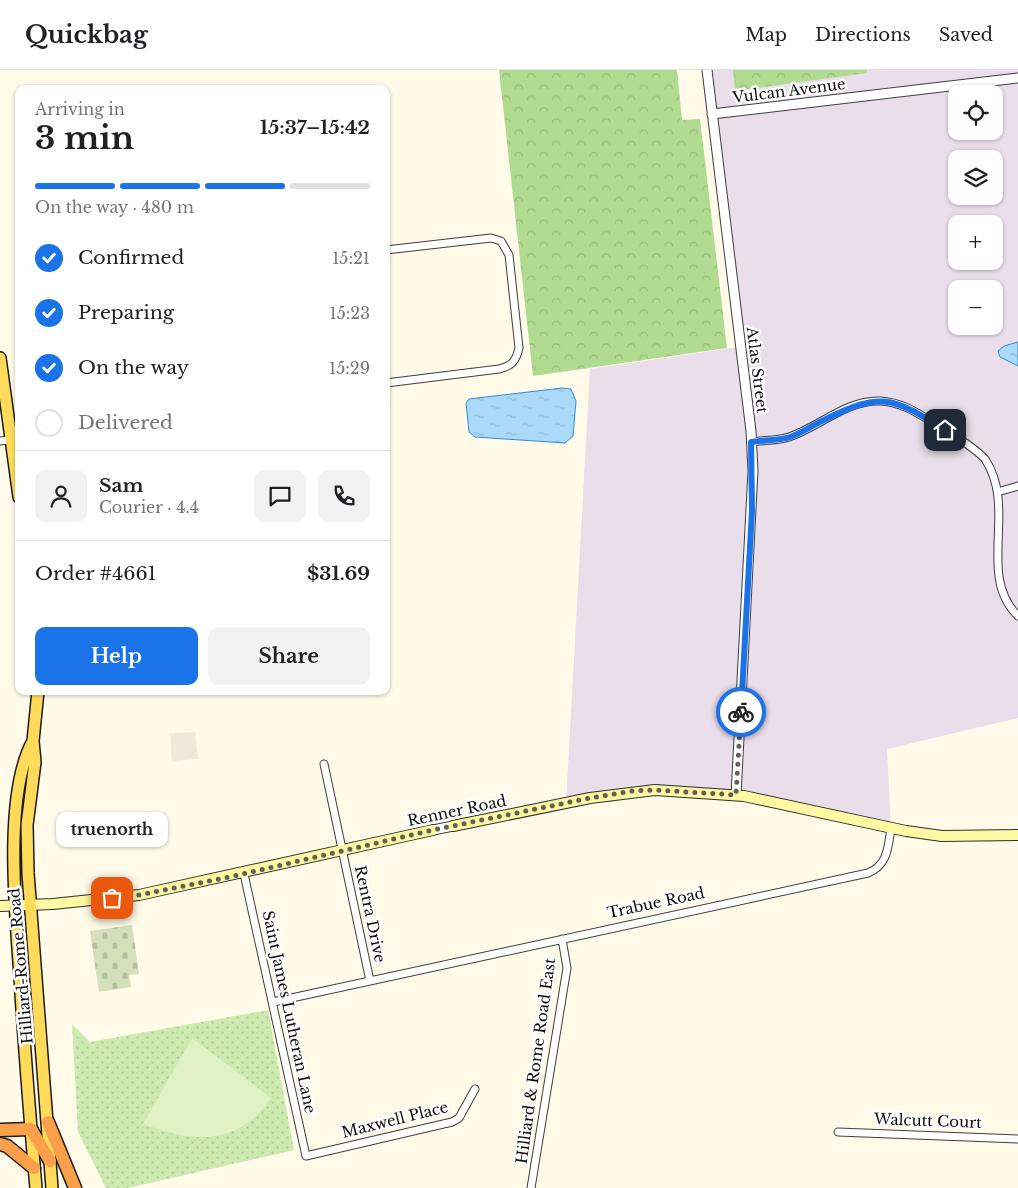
<!DOCTYPE html>
<html lang="en">
<head>
<meta charset="utf-8">
<style>
	:root { --surface:#fff; --page:#f2f2f2; --text:#202124; --muted:#757577; --line:#e0e0e0; --accent:#1a73e8 }
	body { margin:0; font-family:"Libre Baskerville",serif; background:var(--page); color:var(--text); height:100vh; display:flex; flex-direction:column; font-size:19px; white-space:nowrap }
	* { box-sizing:border-box; margin:0 }
	p { font-size:16px; color:var(--muted) }
	.icon { flex:none; width:28px; height:28px; fill:none; stroke:currentColor; stroke-width:2; stroke-linecap:round; stroke-linejoin:round }
	.map { position:relative; flex:1; overflow:hidden }
	.details { position:absolute; left:15px; top:15px; width:375px; height:610px; display:flex; flex-direction:column; background:var(--surface); border-radius:10px; box-shadow:0 1px 4px #0004 }
	.details>* { flex:none }
	.fabs { position:absolute; left:948px; top:15px; display:grid; gap:10px }
	.fabs a { display:grid; place-items:center; width:55px; height:55px; border-radius:10px; background:var(--surface); box-shadow:0 1px 4px #0004; font-size:25px }
	.pin { position:absolute; display:grid; place-items:center; width:42px; height:42px; color:#fff; margin:-21px; border-radius:10px; box-shadow:0 2px 8px #0006 }
	.courier { position:absolute; display:grid; place-items:center; width:50px; height:50px; margin:-25px; border:4px solid #1a73e8; border-radius:50%; background:#fff; color:#222; box-shadow:0 1px 6px #0007 }
	.bubble { position:absolute; height:35px; border-radius:10px; background:var(--surface); box-shadow:0 1px 4px #0004; font-size:16px; font-weight:700; line-height:35px; text-align:center }
	.summary em { font-style:normal; font-weight:700 }
	.summary div { display:flex; flex-direction:column-reverse }
	.summary { display:flex; align-items:center; justify-content:space-between; height:85px; padding:0 20px }
	h1 { font-size:32px; font-weight:700; line-height:38px }
	.bar { display:grid; grid-template-columns:repeat(4,1fr); gap:8px 5px; align-content:center; height:60px; padding:0 20px }
	.bar i { height:6px; border-radius:4px; background:var(--line) }
	.bar .on { background:var(--accent) }
	.bar p { grid-column:span 4 }
	.line { display:flex; align-items:center; gap:12px; padding:0 20px; border-top:1px solid var(--line) }
	.line div { flex:1 }
	.round { display:grid; place-items:center; flex:none; width:52px; height:52px; border-radius:10px; background:var(--page) }
	ol { padding:0 20px; list-style:none }
	li { display:flex; align-items:center; gap:15px; height:55px }
	li p { margin-inline-start:auto }
	li .icon { padding:5px; border-radius:50%; background:var(--accent); color:#fff; stroke-width:4 }
	li:last-child { color:var(--muted) }
	li i { width:28px; height:28px; border:2px solid var(--line); border-radius:50% }
	.action { display:flex; gap:10px; margin-top:auto; padding:10px 20px }
	.action a { flex:1; height:58px; border-radius:10px; background:var(--accent); color:#fff; font-size:20px; font-weight:700; line-height:58px; text-align:center }
	.action a+a { background:var(--page); color:var(--text) }
	header { display:flex; align-items:center; gap:30px; box-sizing:border-box; height:70px; padding:0 25px; background:var(--surface); border-bottom:1px solid var(--line) }
	header strong { font-size:24px }
	nav { display:flex; gap:28px; margin-inline-start:auto; font-size:18px }
	.map>svg:first-child { display:block }
</style>
</head>
<body>
<header>
<strong>Quickbag</strong>
<nav><a>Map</a><a>Directions</a><a>Saved</a></nav>
</header>
<div class="map">
<svg width="1018" height="1118" viewBox="0 0 1018 1118">
	<defs>
		<pattern id="forest-crowns" width="20" height="18" patternUnits="userSpaceOnUse" patternTransform="scale(1.25)"><rect width="20" height="18" fill="#b0db90"/><path d="M2 6a3 3 0 1 1 6 0M12 15a3 3 0 1 1 6 0" fill="none" stroke="#96bb7b"/></pattern>
		<pattern id="cemetery-stones" width="16" height="16" patternUnits="userSpaceOnUse" patternTransform="scale(1.25)"><rect width="16" height="16" fill="#d3e0ba"/><path d="M2 7V4a2 2 0 0 1 4 0v3zM10 15v-3a2 2 0 0 1 4 0v3z" fill="#b4bf9f"/></pattern>
		<pattern id="park-dots" width="8" height="8" patternUnits="userSpaceOnUse" patternTransform="scale(1.25)"><rect width="8" height="8" fill="#cdeab1"/><path d="M2 2h.1M6 6h.1" fill="none" stroke="#afc797" stroke-width="1.8" stroke-linecap="round"/></pattern>
		<pattern id="water-ripples" width="26" height="14" patternUnits="userSpaceOnUse" patternTransform="scale(1.25)"><rect width="26" height="14" fill="#abd9f9"/><path d="M2 4q2-2 4 0t4 0M15 11q2-2 4 0t4 0" fill="none" stroke="#92b9d4"/></pattern>
	</defs>
	<rect width="100%" height="100%" fill="#fffbe8"/>
	<path fill="#e9deea" fill-rule="evenodd" d="M707 0H1018V648L887 679 891 758 695 721 566 733 590 299 739 277ZM956 24H994V61H956ZM956 89H994V126H956ZM956 154H994V191H956ZM956 219H994V256H956Z"/>
	<path fill="url(#forest-crowns)" d="M499 0H677L682 50 700 49 727 278 533 306Z
		M733 0H867V3L735 21Z"/>
	<path fill="url(#cemetery-stones)" d="M132 855 139 904 129 905 131 917 99 922 90 861Z"/>
	<path fill="url(#park-dots)" d="M268 940 294 1080 128 1118H106L78 1062 72 954 90 972Z"/>
	<path fill="#e0f1c3" d="M192 968 271 1028C265 1036 258 1045 250 1051 215 1077 180 1067 143 1054Z"/>
	<path fill="#eee9d9" d="M195 662 198 689 172 691 170 663Z"/>
	<path fill="url(#water-ripples)" stroke="#2f8cd3" d="M1018 272V296L1000 287 998 281 1004 276Z
		M562 318 571 319 576 331 573 366 565 373 475 367 469 362 466 333 469 329Z"/>
	<g fill="none" stroke-linecap="round" stroke-linejoin="round">
		<defs>
			<path id="minor" d="M386 180 491 168 501 171 509 185 519 278C516 291 512 296 499 299L386 313
				M0 371 19 369
				M751 372C763 370 777 371 789 367 819 357 846 330 880 331 904 332 922 346 942 358 956 367 973 376 985 389 1018 439 976 505 1018 546
				M1001 421 1018 416
				M324 694 370 911
				M244 804 306 1086 452 1052 459 1048 475 1019
				M273 932 868 803C888 795 888 777 891 758
				M838 1062 1018 1069
				M531 1118 567 898 562 869"/>
			<path id="tertiary" d="M707 0 751 361 753 401 736 725
				M712 44 1018 8
				M433 760 453 756"/>
			<path id="secondary" d="M453 756 590 728 655 720 744 726 906 761 942 766 1018 765
				M0 836 53 834 139 825 433 760"/>
			<path id="primary" d="M0 288 19 427
				M38 621 33 671 35 692 27 755 28 803 52 1118
				M33 671C3 725 16 845 20 907 24 977 30 1048 36 1118"/>
			<path id="motorway" d="M48 1052 75 1118
				M0 1060 31 1059 50 1091
				M0 1074 7 1076 34 1098"/>
		</defs>
		<use href="#minor" stroke="#3e3e3e" stroke-width="9"/>
		<use href="#tertiary" stroke="#3e3e3e" stroke-width="11"/>
		<use href="#secondary" stroke="#2d2d2d" stroke-width="12"/>
		<use href="#primary" stroke="#1c1c1c" stroke-width="14"/>
		<use href="#motorway" stroke="#1c1c1c" stroke-width="15"/>
		<use href="#minor" stroke="#fff" stroke-width="7"/>
		<use href="#tertiary" stroke="#fff" stroke-width="9"/>
		<use href="#secondary" stroke="#fff8a3" stroke-width="10"/>
		<use href="#primary" stroke="#ffdb59" stroke-width="11"/>
		<use href="#motorway" stroke="#fba04a" stroke-width="12"/>
	</g>
	<g fill="none" stroke-linecap="round" stroke-linejoin="round">
		<path stroke="#605f58" stroke-width="5" stroke-dasharray="0 9" d="M112 828 139 825 234 806 433 760 590 728 632 721 655 720 736 725 741 642"/>
		<path stroke="#1a73e8" stroke-width="6" d="M741 642 752 440 751 372C763 370 778 371 790 367 801 363 813 355 824 350 882 321 892 327 945 360"/>
	</g>
	<g text-anchor="middle" stroke-width="5" stroke-linejoin="round" paint-order="stroke">
		<g font-size="15" fill="#0b0b0b" stroke="#fff">
			<text transform="translate(789 21) rotate(-7)" y="5">Vulcan Avenue</text>
			<text transform="translate(757 300) rotate(83)" y="5">Atlas Street</text>
			<text transform="translate(457 741) rotate(-12)" y="5">Renner Road</text>
			<text transform="translate(656 833) rotate(-12)" y="5">Trabue Road</text>
			<text transform="translate(370 844) rotate(78)" y="5">Rentra Drive</text>
			<text transform="translate(21 896) rotate(-95)" y="5">Hilliard-Rome Road</text>
			<text transform="translate(289 942) rotate(78)" y="5">Saint James Lutheran Lane</text>
			<text transform="translate(536 991) rotate(-82)" y="5">Hilliard &amp; Rome Road East</text>
			<text transform="translate(395 1050) rotate(-14)" y="5">Maxwell Place</text>
			<text transform="translate(928 1051) rotate(2)" y="5">Walcutt Court</text>
		</g>
	</g>
</svg>
<div class="fabs">
<a><svg class="icon" aria-label="locate" viewBox="0 0 24 24"><circle cx="12" cy="12" r="6"/><path d="M12 2v4M12 18v4M2 12h4M18 12h4"/></svg></a>
<a><svg class="icon" aria-label="layers" viewBox="0 0 24 24"><path d="M12 4l9 5-9 5-9-5zM3 14l9 5 9-5"/></svg></a>
<a>+</a>
<a>−</a>
</div>
<div class="pin" style="left:112px;top:828px;background:#ea580c"><svg class="icon" aria-label="bag" viewBox="0 0 24 24"><path d="M5 8h14l-1 12H6zM9 8a3 3 0 0 1 6 0"/></svg></div>
<div class="pin" style="left:945px;top:360px;background:#1f2937"><svg class="icon" aria-label="home" viewBox="0 0 24 24"><path d="M3 11l9-7 9 7M6 9v11h12V9"/></svg></div>
<div class="courier" style="left:741px;top:642px"><svg class="icon" aria-label="bike" viewBox="0 0 24 24"><circle cx="6" cy="16" r="4"/><circle cx="18" cy="16" r="4"/><path d="M6 16l4-8h5l3 8M10 8l3 8H6M13 5h3"/></svg></div>
<div class="bubble" style="left:56px;top:742px;width:112px">truenorth</div>
<section class="details">
<div class="summary"><div><h1>3 min</h1><p>Arriving in</p></div><em>15:37–15:42</em></div>
<div class="bar"><i class="on"></i><i class="on"></i><i class="on"></i><i></i><p>On the way · 480 m</p></div>
<ol>
<li><svg class="icon" aria-label="check" viewBox="0 0 24 24"><path d="M5 12l5 5 9-10"/></svg>Confirmed<p>15:21</p></li>
<li><svg class="icon" aria-label="check" viewBox="0 0 24 24"><path d="M5 12l5 5 9-10"/></svg>Preparing<p>15:23</p></li>
<li><svg class="icon" aria-label="check" viewBox="0 0 24 24"><path d="M5 12l5 5 9-10"/></svg>On the way<p>15:29</p></li>
<li><i></i>Delivered</li>
</ol>
<div class="line" style="height:90px"><a class="round"><svg class="icon" aria-label="person" viewBox="0 0 24 24"><circle cx="12" cy="8" r="4"/><path d="M4 21q1-7 8-7t8 7"/></svg></a><div><b>Sam</b><p>Courier · 4.4</p></div><a class="round"><svg class="icon" aria-label="chat" viewBox="0 0 24 24"><path d="M4 5h16v11H9l-5 4z"/></svg></a><a class="round"><svg class="icon" aria-label="phone" viewBox="0 0 24 24"><path d="M5 4h4l2 5-3 2q2 4 5 5l2-3 5 2v4C11 20 4 13 5 4z"/></svg></a></div>
<div class="line" style="height:65px"><div>Order #4661</div><b>$31.69</b></div>
<div class="action"><a>Help</a><a>Share</a></div>
</section>
</div>
</body>
</html>
